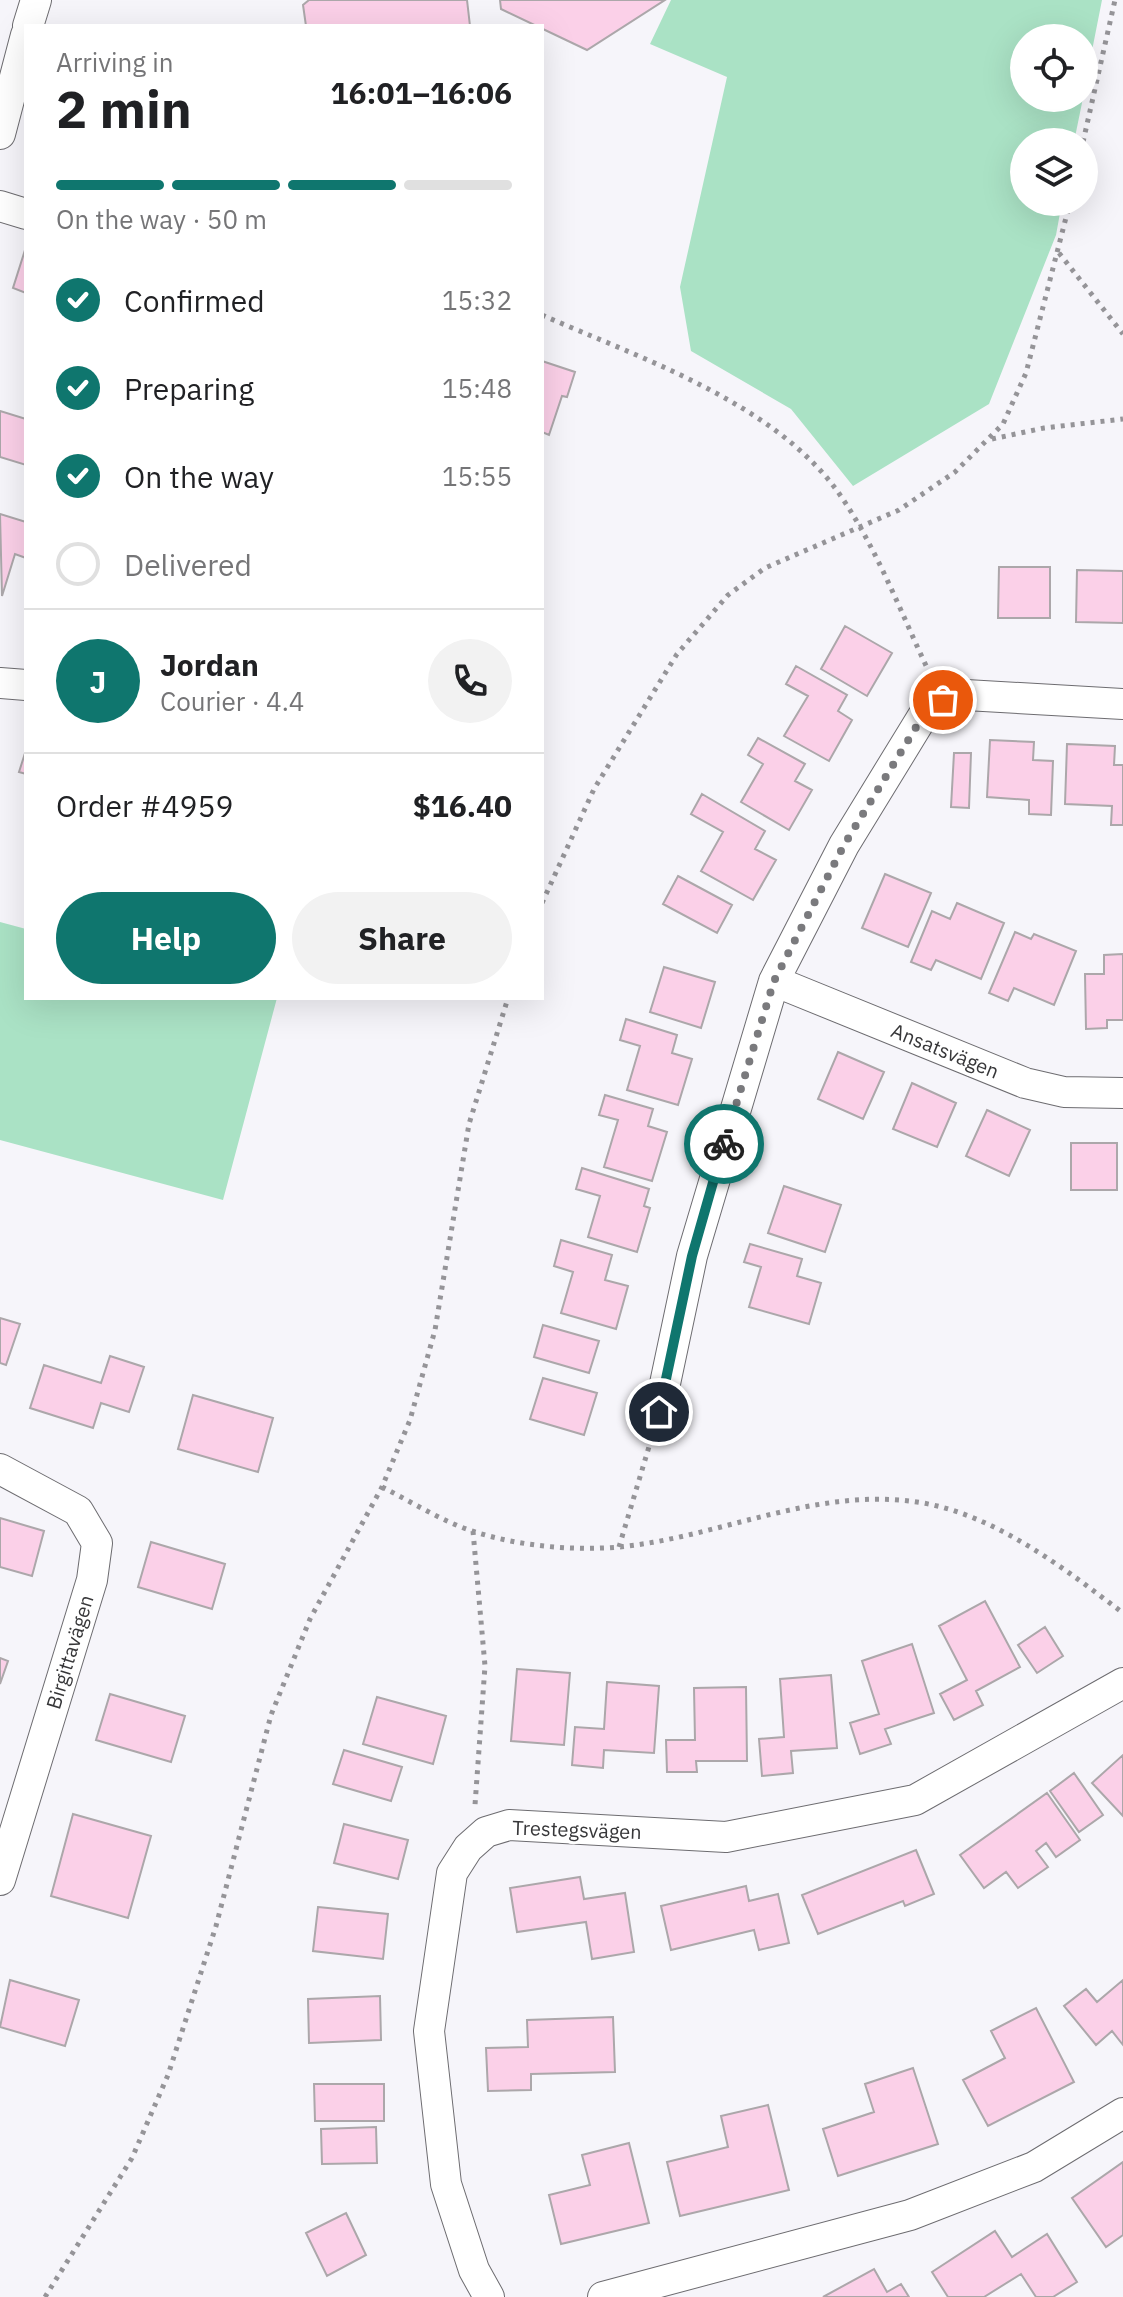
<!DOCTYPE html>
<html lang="en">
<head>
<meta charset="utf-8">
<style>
	:root { --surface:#fff; --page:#f2f2f2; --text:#202124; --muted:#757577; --line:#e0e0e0; --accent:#0f766e }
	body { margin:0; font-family:"IBM Plex Sans",sans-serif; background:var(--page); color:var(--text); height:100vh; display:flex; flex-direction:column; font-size:30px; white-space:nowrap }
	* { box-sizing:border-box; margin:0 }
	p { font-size:26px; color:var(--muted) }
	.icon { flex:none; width:44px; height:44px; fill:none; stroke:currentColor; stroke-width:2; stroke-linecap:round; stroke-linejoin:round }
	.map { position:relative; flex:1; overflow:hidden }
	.drawer { position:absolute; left:24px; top:24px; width:520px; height:976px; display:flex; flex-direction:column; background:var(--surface); border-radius:0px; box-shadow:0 8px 32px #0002 }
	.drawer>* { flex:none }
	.buttons { position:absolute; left:1010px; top:24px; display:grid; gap:16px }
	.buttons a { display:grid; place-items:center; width:88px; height:88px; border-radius:50%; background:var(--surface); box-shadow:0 8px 32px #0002; font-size:40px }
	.pin { position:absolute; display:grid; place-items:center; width:68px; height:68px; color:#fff; margin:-34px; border:4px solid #fff; border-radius:50%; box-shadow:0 2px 8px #0007 }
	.courier { position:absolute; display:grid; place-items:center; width:80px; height:80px; margin:-40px; border:6px solid #0f766e; border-radius:50%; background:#fff; color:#222; box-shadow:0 2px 10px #0007 }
	.overview em { font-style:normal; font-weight:700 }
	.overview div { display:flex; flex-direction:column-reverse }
	.overview { display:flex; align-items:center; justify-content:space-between; height:136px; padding:0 32px }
	h1 { font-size:52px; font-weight:700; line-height:60px }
	.bar { display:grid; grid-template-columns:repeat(4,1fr); gap:12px 8px; align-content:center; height:96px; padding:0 32px }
	.bar i { height:10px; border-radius:6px; background:var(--line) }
	.bar .on { background:var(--accent) }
	.bar p { grid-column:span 4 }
	.line { display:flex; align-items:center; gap:20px; padding:0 32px; border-top:2px solid var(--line) }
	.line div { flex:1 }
	.round { display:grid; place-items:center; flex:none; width:84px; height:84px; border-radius:42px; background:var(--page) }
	ol { padding:0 32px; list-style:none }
	li { display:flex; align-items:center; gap:24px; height:88px }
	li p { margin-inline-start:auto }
	li .icon { padding:8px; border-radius:50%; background:var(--accent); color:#fff; stroke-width:4 }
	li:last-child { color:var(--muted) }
	li i { width:44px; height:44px; border:4px solid var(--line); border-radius:50% }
	.primary-button { display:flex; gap:16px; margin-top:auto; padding:16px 32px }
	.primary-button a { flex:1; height:92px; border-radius:48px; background:var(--accent); color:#fff; font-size:32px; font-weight:700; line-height:92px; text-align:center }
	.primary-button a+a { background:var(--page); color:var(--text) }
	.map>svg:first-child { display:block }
</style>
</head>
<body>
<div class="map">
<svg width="1123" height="2297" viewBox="0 0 1123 2297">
	<rect width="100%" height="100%" fill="#f6f5fa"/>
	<path fill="#aae2c5" d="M671 0H1102L1084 91V38H1024V98H1083L1074 142H1024V202H1062L1056 235 989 404 853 486 791 409 691 351 680 287 727 77 650 44Z
		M0 922 26 929V998H277L223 1200 0 1140Z"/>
	<path fill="#fbd0e8" stroke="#aca7aa" stroke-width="2" d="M309 0H467L470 26H306L303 5Z
		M500 0H665L587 50 501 9Z
		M25 250H26V293L13 288Z
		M542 361 575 372 567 397 562 396 549 435 542 432Z
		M0 411 26 419V465L0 457Z
		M0 514 26 522V558L15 554 2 596Z
		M999 567H1050V618H998Z
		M1077 570 1123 571V623L1076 622Z
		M845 626 892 653 867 696 821 669Z
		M796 666 847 695 838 711 852 720 829 761 784 736 808 696 786 684Z
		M758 738 805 764 795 781 812 790 789 830 741 802 763 764 748 755Z
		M990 740 1034 742 1033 760 1053 761 1051 815 1029 814V800L987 797Z
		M1067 744 1115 746 1114 765H1123V825H1111L1112 806 1065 804Z
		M26 750V774L19 772Z
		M954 753H971L969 808 951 807Z
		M702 794 765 831 755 849 776 860 753 900 701 871 723 832 691 814Z
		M885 874 931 893 908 947 862 928Z
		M678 876 732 905 717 933 663 904Z
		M957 903 1004 923 981 979 936 960 931 970 911 962 932 911 950 919Z
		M1015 932 1031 939 1034 934 1076 951 1054 1005 1014 988 1008 1001 989 993Z
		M1123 954V1020H1107V1028L1086 1029 1085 974H1104V955Z
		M664 967 715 982 701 1028 650 1012Z
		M626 1019 677 1035 672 1053 692 1059 678 1105 627 1090 640 1046 620 1040Z
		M838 1052 884 1072 863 1119 818 1099Z
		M912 1083 956 1103 937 1147 893 1129Z
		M605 1095 653 1109 648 1126 667 1132 652 1181 604 1167 618 1120 599 1115Z
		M987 1110 1030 1130 1009 1176 966 1156Z
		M1071 1143H1117V1190H1071Z
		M582 1168 649 1189 644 1206 650 1208 637 1252 588 1237 600 1196 576 1189Z
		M784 1186 841 1205 825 1252 768 1233Z
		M561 1240 612 1255 605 1280 628 1286 616 1329 561 1313 573 1272 554 1266Z
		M750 1244 802 1259 797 1276 821 1283 809 1324 749 1307 761 1267 744 1262Z
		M0 1318 20 1324 6 1365 0 1363Z
		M543 1325 599 1341 589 1373 534 1357Z
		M110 1356 144 1367 129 1412 101 1403 93 1428 30 1408 44 1365 101 1383Z
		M543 1378 597 1393 584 1435 530 1419Z
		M193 1395 273 1418 258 1472 178 1449Z
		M0 1518 44 1531 32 1576 0 1567Z
		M151 1542 225 1564 212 1609 138 1587Z
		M985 1601 1020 1667 976 1691 983 1705 954 1720 940 1694 967 1680 939 1626Z
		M1045 1627 1063 1656 1037 1673 1018 1645Z
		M912 1644 934 1713 885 1729 891 1744 860 1754 850 1723 879 1714 862 1661Z
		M0 1658 8 1661 0 1684Z
		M517 1669 570 1673 564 1745 511 1741Z
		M831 1675 837 1748 791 1751 793 1773 762 1776 759 1739 784 1737 780 1679Z
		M607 1682 659 1686 654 1753 604 1750 603 1768 572 1765 575 1727 604 1729Z
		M746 1687 747 1761H696L697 1772H667L666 1740H695L694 1688Z
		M110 1694 185 1716 171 1762 96 1740Z
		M377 1697 446 1716 433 1764 363 1744Z
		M344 1750 402 1767 391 1801 333 1784Z
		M1123 1755V1816L1092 1783Z
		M1074 1773 1103 1815 1079 1832 1050 1791Z
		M1047 1793 1080 1840 1056 1857 1046 1843 1036 1851 1048 1867 1018 1888 1006 1872 984 1888 960 1855Z
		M73 1814 151 1836 128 1918 51 1896Z
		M344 1824 408 1840 398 1879 334 1863Z
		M916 1850 934 1894 905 1906 903 1901 818 1934 802 1895Z
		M580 1877 584 1899 625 1893 634 1952 592 1959 586 1922 517 1932 510 1888Z
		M746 1886 749 1901 778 1894 789 1943 759 1950 754 1930 671 1950 661 1906Z
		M318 1907 388 1914 383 1959 313 1951Z
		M10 1980 79 2000 65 2046 0 2027Z
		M1123 1980V2045L1112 2031 1096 2045 1064 2006 1086 1989 1097 2002Z
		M380 1996 381 2040 309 2043 308 1999Z
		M1036 2008 1074 2082 988 2126 963 2080 1005 2058 991 2031Z
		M613 2017 615 2072 531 2074V2090L488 2091 486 2048 528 2047 527 2020Z
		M913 2068 938 2144 838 2176 823 2129 874 2112 865 2084Z
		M314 2084H384V2121H315Z
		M768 2105 789 2190 680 2216 667 2162 728 2147 721 2116Z
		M376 2127 377 2163 322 2164 321 2129Z
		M629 2143 649 2223 561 2244 549 2195 590 2185 582 2155Z
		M1123 2162V2235L1106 2247 1072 2198Z
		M346 2213 366 2255 327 2276 306 2233Z
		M995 2231 1012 2257 1047 2234 1077 2282 1053 2297H1036L1021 2274 984 2297H948L932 2272Z
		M874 2269 887 2292 901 2284 909 2297H823Z"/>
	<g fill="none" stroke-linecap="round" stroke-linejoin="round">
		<defs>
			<path id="minor" d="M28 26 36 0
				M0 134 26 35
				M0 206 26 214
				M0 683 26 685
				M774 981 1025 1083 1064 1092 1123 1093
				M659 1412 692 1256 774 981 844 845 926 711 943 700 966 695 1123 704
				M0 1469 78 1511 97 1543 92 1580 0 1880
				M489 2297 474 2270 446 2184 429 2031 452 1873 468 1848 486 1832 509 1825 726 1837 915 1800 1123 1683
				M603 2297 910 2215 1034 2167 1123 2113"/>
		</defs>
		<use href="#minor" stroke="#6d6c70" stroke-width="32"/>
		<path stroke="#959498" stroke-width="5" stroke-dasharray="4 6" stroke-linecap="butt" d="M1083 142 1115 0
			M1059 253 1123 334
			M542 315C640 358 773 402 838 492 876 546 901 613 929 672
			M992 439 1044 428 1123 419
			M542 903 594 789 677 654 728 595 765 568 899 510 955 472 1003 424 1026 373 1070 202
			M382 1487C412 1502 443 1522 475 1532 520 1546 572 1551 619 1547 722 1537 818 1485 923 1503 997 1516 1065 1569 1123 1613
			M473 1531 485 1666 475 1805
			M619 1547 651 1440
			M45 2297 132 2158 168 2075 216 1926 271 1715 310 1619 382 1487 410 1420 435 1330 469 1124 508 998"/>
		<use href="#minor" stroke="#fff" stroke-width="30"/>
	</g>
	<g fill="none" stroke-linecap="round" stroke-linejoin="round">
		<path stroke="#7a7a7d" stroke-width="8" stroke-dasharray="0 14.4" d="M724 1144 774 981 844 845 926 711 943 700"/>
		<path stroke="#0f766e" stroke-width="10" d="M659 1412 692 1256 724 1144"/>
	</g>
	<g text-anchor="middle" stroke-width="6" stroke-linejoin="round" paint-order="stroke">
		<g font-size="20" fill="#373739" stroke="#fff">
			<text transform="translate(945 1051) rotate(22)" y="7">Ansatsvägen</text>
			<text transform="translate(70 1652) rotate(-73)" y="7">Birgittavägen</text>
			<text transform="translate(577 1830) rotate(2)" y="7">Trestegsvägen</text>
		</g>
	</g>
</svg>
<div class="buttons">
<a><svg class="icon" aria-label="locate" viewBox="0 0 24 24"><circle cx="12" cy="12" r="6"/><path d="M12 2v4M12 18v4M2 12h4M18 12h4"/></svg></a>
<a><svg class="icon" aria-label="layers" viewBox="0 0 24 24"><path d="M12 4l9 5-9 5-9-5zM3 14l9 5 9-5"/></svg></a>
</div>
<div class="pin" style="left:943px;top:700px;background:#ea580c"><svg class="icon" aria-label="bag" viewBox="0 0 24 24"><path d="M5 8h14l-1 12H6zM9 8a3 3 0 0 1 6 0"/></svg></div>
<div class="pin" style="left:659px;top:1412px;background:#1f2937"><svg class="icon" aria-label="home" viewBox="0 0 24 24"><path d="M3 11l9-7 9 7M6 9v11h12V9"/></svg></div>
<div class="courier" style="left:724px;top:1144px"><svg class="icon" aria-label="bike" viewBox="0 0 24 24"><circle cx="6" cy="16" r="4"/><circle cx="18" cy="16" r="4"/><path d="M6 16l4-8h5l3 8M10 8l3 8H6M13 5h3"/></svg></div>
<section class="drawer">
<div class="overview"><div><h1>2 min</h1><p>Arriving in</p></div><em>16:01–16:06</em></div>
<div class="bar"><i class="on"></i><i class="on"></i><i class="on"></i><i></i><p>On the way · 50 m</p></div>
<ol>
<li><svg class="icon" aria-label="check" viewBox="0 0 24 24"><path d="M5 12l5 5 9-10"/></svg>Confirmed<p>15:32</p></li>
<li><svg class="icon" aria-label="check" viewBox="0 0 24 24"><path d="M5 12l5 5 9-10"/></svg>Preparing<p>15:48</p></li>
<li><svg class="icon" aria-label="check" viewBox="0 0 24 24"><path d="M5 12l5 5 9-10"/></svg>On the way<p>15:55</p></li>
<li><i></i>Delivered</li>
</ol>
<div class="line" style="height:144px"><b class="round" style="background:var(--accent);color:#fff">J</b><div><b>Jordan</b><p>Courier · 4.4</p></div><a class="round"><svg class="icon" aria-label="phone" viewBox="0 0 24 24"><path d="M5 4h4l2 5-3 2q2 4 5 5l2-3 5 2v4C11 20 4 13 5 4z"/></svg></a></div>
<div class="line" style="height:104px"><div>Order #4959</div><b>$16.40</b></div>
<div class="primary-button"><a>Help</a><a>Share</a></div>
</section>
</div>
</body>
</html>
